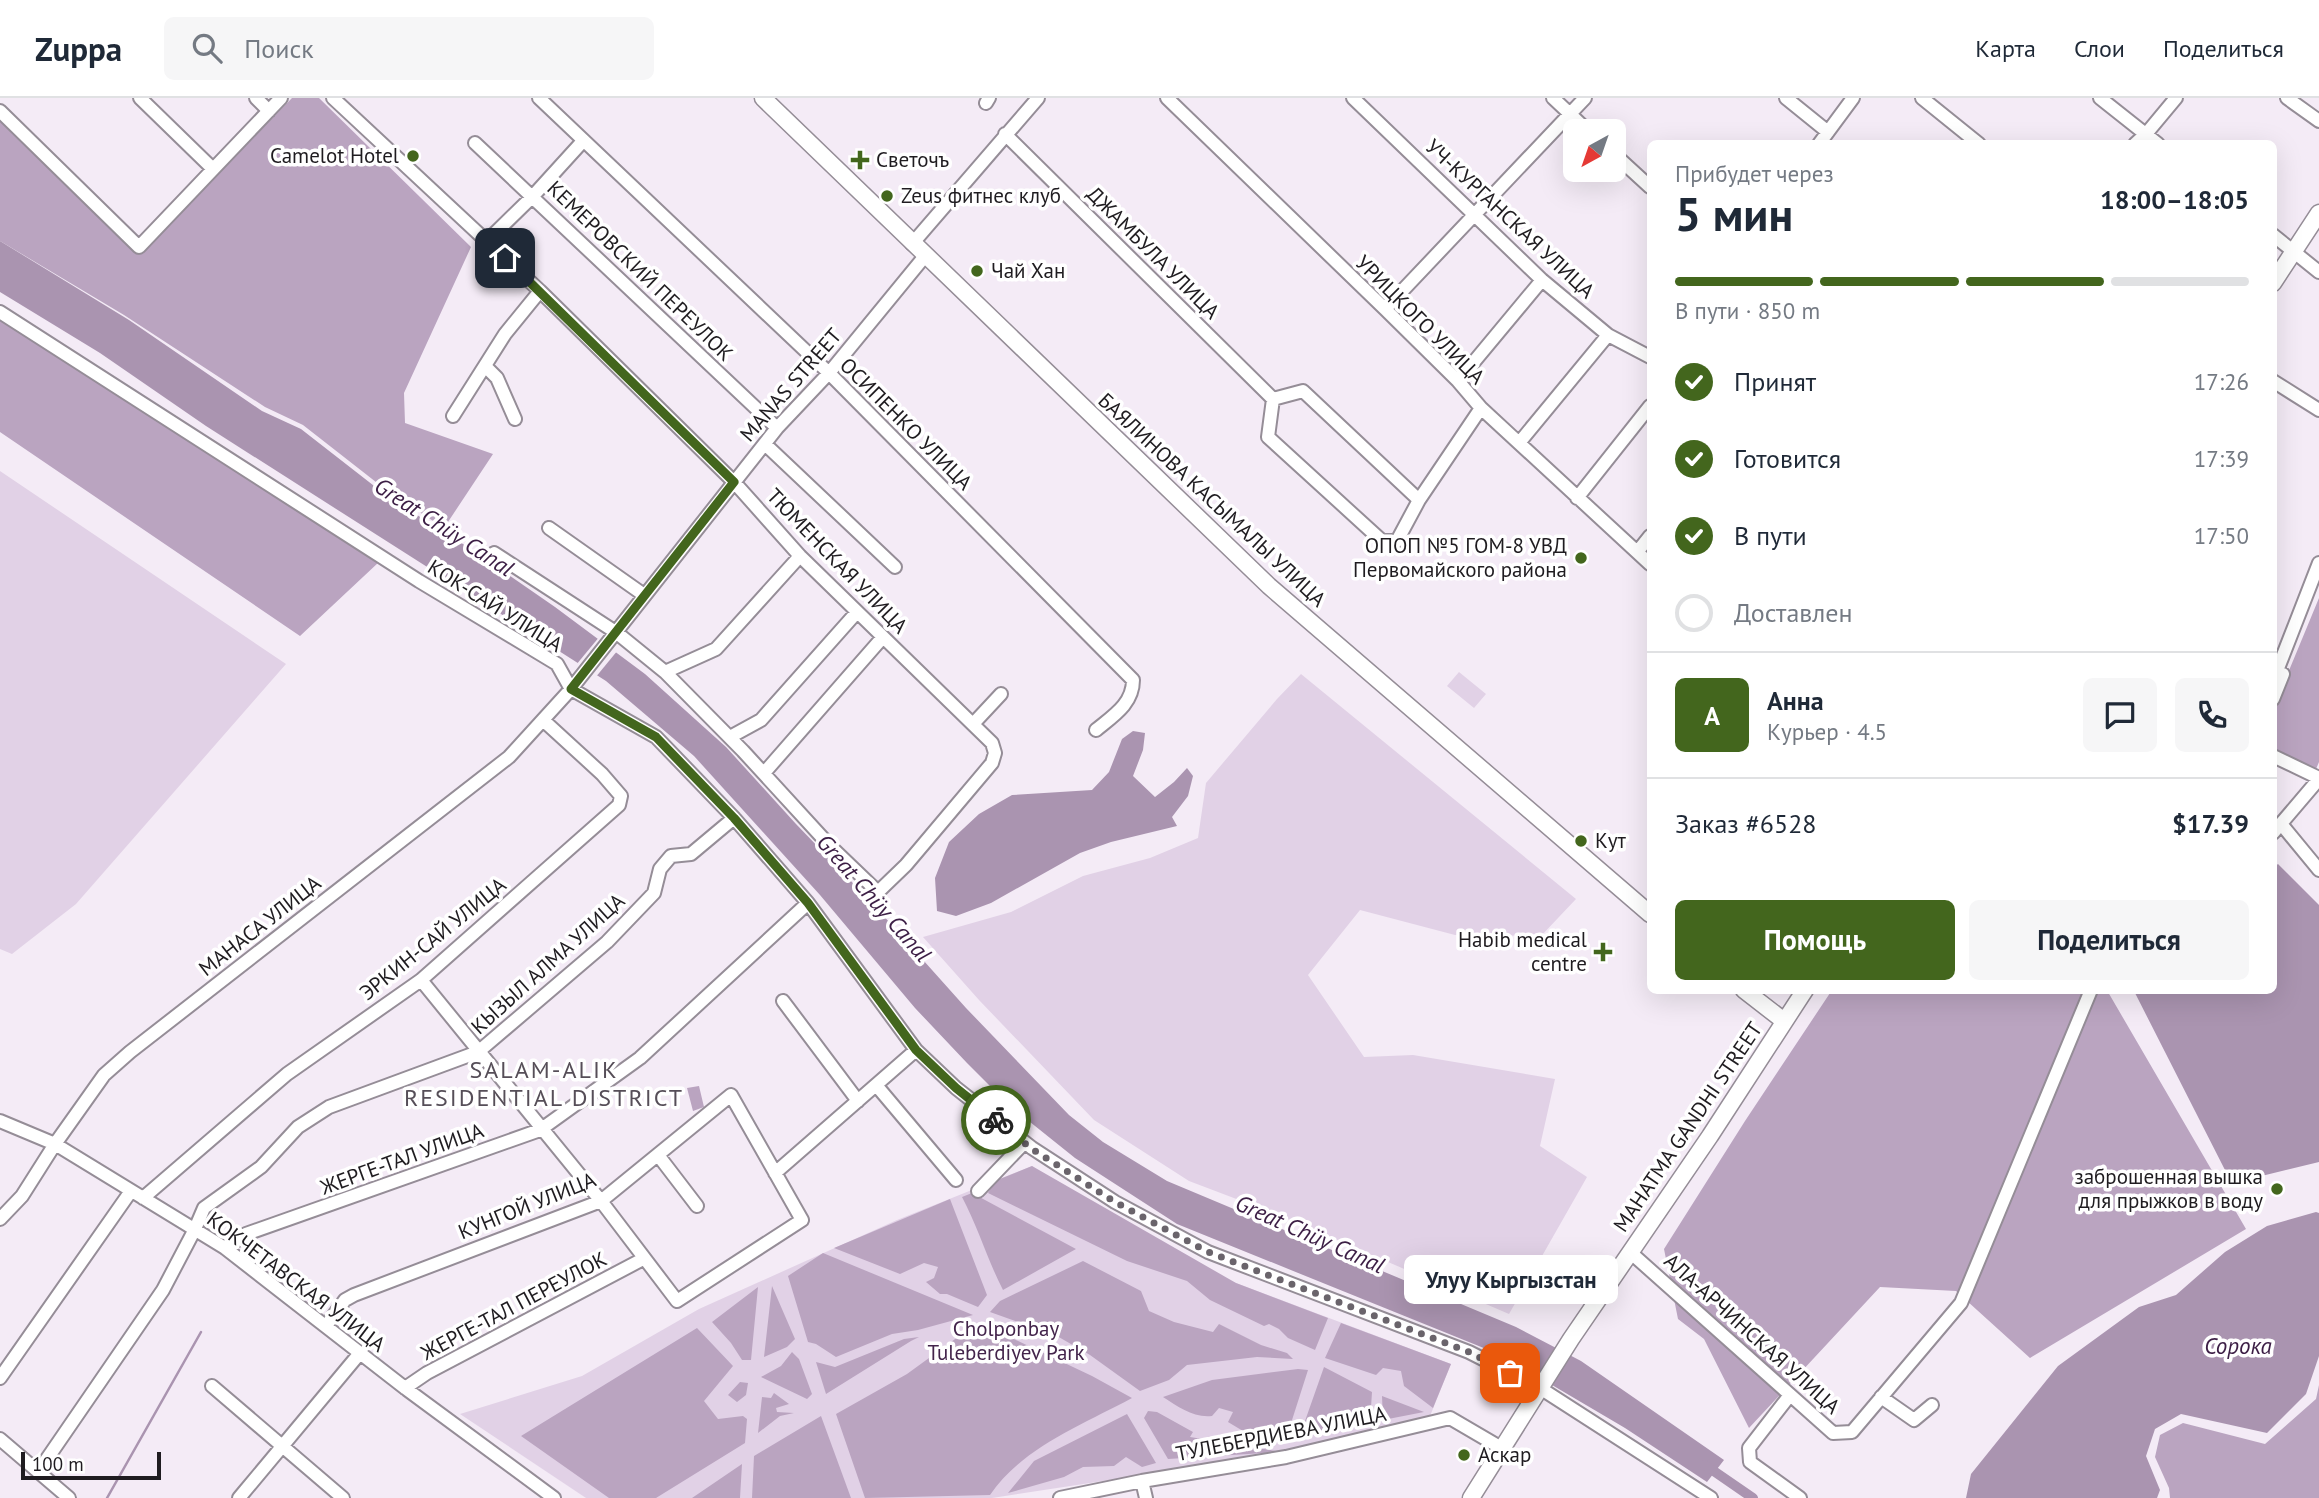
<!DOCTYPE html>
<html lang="ru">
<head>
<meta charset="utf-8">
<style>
	:root { --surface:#fff; --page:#f6f6f7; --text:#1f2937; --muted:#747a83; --line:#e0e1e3; --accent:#43661d }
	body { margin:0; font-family:"PT Sans",sans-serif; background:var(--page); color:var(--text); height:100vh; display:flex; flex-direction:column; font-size:26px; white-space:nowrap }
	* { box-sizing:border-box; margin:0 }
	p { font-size:23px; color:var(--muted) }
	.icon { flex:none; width:38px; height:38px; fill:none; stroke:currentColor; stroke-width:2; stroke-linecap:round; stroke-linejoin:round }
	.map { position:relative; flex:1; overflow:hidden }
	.side { position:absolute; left:1647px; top:42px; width:630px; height:854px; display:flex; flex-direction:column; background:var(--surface); border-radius:10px; box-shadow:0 7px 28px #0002 }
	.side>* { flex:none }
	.needle { width:46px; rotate:220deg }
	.buttons { position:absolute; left:1563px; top:21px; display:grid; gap:14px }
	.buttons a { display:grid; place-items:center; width:63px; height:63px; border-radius:10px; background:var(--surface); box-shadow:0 7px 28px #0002; font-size:35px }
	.scale { position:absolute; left:21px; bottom:18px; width:140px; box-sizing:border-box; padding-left:7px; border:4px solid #1f1c20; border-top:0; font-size:19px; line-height:24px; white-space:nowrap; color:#1f1c20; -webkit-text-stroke:5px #fff; paint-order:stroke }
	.pin { position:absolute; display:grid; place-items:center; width:60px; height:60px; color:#fff; margin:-30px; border-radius:14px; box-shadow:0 4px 10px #0006 }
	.courier { position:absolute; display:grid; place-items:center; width:70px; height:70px; margin:-35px; border:5px solid #43661d; border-radius:50%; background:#fff; color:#222; box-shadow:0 2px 9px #0007 }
	.bubble { position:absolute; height:49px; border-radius:10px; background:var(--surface); box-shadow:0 7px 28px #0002; font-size:23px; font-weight:700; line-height:49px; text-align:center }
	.head em { font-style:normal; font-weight:700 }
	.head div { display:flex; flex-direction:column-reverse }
	.head { display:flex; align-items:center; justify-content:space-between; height:119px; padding:0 28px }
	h1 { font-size:46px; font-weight:700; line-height:52px }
	.bar { display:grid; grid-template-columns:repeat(4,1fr); gap:10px 7px; align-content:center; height:84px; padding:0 28px }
	.bar i { height:9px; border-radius:5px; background:var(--line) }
	.bar .on { background:var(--accent) }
	.bar p { grid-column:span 4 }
	.line { display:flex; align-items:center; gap:18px; padding:0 28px; border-top:2px solid var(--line) }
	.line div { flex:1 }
	.round { display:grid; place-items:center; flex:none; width:74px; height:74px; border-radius:10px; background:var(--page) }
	ol { padding:0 28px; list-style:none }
	li { display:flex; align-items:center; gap:21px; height:77px }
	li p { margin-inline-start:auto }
	li .icon { padding:7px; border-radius:50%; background:var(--accent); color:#fff; stroke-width:4 }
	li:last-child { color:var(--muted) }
	li i { width:38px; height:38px; border:4px solid var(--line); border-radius:50% }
	.action { display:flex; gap:14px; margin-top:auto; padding:14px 28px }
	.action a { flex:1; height:80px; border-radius:10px; background:var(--accent); color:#fff; font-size:28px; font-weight:700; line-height:80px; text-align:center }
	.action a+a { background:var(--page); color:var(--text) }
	header { display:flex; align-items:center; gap:42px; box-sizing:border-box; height:98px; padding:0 35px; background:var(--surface); border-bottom:2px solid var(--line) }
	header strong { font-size:33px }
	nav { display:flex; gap:38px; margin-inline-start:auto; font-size:24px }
	.search { width:490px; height:63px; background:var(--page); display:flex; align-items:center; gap:18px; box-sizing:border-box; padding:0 24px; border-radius:10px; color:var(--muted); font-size:26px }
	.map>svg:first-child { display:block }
</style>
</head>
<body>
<header>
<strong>Zuppa</strong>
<div class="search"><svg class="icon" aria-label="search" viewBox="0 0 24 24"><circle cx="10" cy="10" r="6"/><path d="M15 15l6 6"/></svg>Поиск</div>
<nav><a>Карта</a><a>Слои</a><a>Поделиться</a></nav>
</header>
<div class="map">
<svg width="2319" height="1400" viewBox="0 0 2319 1400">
	<rect width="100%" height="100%" fill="#f4ebf6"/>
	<path fill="#e1d1e6" d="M0 373 286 566 76 806 12 856 0 851Z
		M1459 574 1486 596 1474 610 1447 588Z
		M1301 576 1576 801 1541 838 1455 837 1360 812 1308 877 1364 959 1413 957 1555 981 1540 1048 1587 1079 1509 1216 1281 1118 1189 1083 1094 1022 979 902 923 839 1011 814 1083 778 1150 760 1198 740 1206 685 1277 601Z
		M1032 1068 1111 1128 1236 1185 1451 1266 1428 1323 1300 1353 992 1400H586L460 1316 582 1278 699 1211 897 1122Z"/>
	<path fill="#baa4c0" d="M292 0H319L471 149 404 295 405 325 493 356 444 430 390 395 303 327 265 309 124 217 0 143V22L139 157Z
		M0 221 379 464 300 538 0 334Z
		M2319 500V664L2316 671 2273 651V611Z
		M1832 892 2108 894 2246 1131 2030 1260 1956 1193 1880 1189 1749 1330 1704 1241 1678 1221 1664 1151 1745 1023Z
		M699 988 704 1009 693 1013 687 990Z
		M1032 1068 1236 1185 1328 1220 1315 1252 1288 1240 1279 1231 1269 1226 1264 1228 1210 1202 1187 1183 1127 1163 988 1095 995 1083Z
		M972 1095 1076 1151 1003 1192C987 1161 978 1129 962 1099Z
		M950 1101 987 1197 978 1209 947 1196H940L926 1184 934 1180 938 1169 924 1165 900 1176 834 1150Z
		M823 1155 973 1217 918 1232 892 1236 836 1259 816 1246 808 1244 788 1178Z
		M1083 1163 1141 1193 1149 1213 1174 1224 1213 1234 1219 1226 1261 1247 1287 1255 1293 1261 1257 1259 1187 1267 1169 1282 1140 1293 1090 1257 1057 1238 990 1214 1000 1203Z
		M772 1188 795 1241 787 1249 764 1259Z
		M758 1189 751 1262H742L731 1245 712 1224Z
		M980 1225 1092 1278 1132 1300C1082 1327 1023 1349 990 1397L865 1400 836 1316 907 1276 973 1228Z
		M1341 1225 1451 1266 1433 1310 1404 1288 1401 1273 1383 1270 1376 1277 1325 1260Z
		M697 1230 733 1268 704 1303 718 1321 743 1318 747 1321 745 1345 656 1400H609L521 1338Z
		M919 1239 911 1243 826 1296 816 1264 835 1269 904 1241Z
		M792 1254 799 1261 812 1296 807 1301 761 1279 781 1268Z
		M1324 1269 1372 1294 1370 1325 1325 1331 1299 1340Z
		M1298 1271 1308 1272 1285 1344 1243 1333 1228 1324 1233 1314 1219 1310 1212 1318C1193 1320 1179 1309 1163 1299L1212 1282Z
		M740 1284 748 1285 746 1297 737 1304 728 1297Z
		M2319 1287V1400H2170L2169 1390 2155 1359 2160 1337 2183 1325 2265 1346 2316 1301Z
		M774 1295 789 1306 776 1310 777 1314 794 1315 780 1318 758 1335 762 1299 771 1300Z
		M1382 1298 1424 1314 1383 1322Z
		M1148 1313 1157 1314 1193 1334 1190 1339 1282 1354 1168 1361 1144 1320Z
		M1127 1316 1156 1365 1142 1369 1126 1359 1114 1368 1083 1369 1064 1379 1008 1395 1034 1363Z
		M821 1318 851 1400H752L754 1358Z
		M742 1366 740 1400H692Z"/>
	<path fill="#aa94b0" d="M0 143 129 222 262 313 301 331 387 398 474 453 555 509 645 576 726 649 796 726 873 806 966 910 1069 1017 1103 1044 1167 1083 1516 1229 1581 1263 1724 1362 1707 1384 1625 1330 1501 1257 1177 1126 1075 1060 1010 1008 967 965 915 910 820 797 694 658 606 583 206 328 100 255 0 194Z
		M1133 633 1145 635 1143 652 1133 678 1155 699 1174 684 1187 670 1193 678 1188 698 1172 719 1177 728 1111 744 1080 755 991 805 956 818 937 813 935 780 949 744 979 716 1012 697 1092 692 1109 674 1122 641Z
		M2278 766 2319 807V1064L2237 1084 2225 1072 2134 893 2273 892V770Z
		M2316 1114 2319 1115V1258L2306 1296 2267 1335 2181 1316 2155 1331 2146 1358 2160 1392 2157 1400H1966L1971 1376 2058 1268 2139 1209 2176 1197 2225 1154 2267 1128Z"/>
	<path fill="#f4ebf6" d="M600 538 618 552 595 580 576 567Z"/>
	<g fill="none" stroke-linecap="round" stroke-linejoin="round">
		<path stroke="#aa94b0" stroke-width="2.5" d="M107 1400 201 1234"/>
		<path stroke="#aa94b0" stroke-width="10" d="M1705 1367 1753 1400"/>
		<defs>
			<path id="minor" d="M140 0 213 71
				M256 0 269 13
				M333 0 540 193 734 384 800 458 992 645 995 655 992 665 906 767 878 794 830 748 743 653 665 574 617 535 494 455
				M539 0 829 275 1133 582C1133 606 1113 618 1096 632
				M1167 0 1385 211 1458 283 1481 310 1650 466
				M1353 0 1542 182 1608 237 1650 259
				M1553 0 1588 33
				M1786 0 1828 34
				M1922 0 1979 46
				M2100 0 2158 46
				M2287 0 2319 23
				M986 5 989 0
				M0 13 139 149 281 0
				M1005 36 1273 301
				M475 45 777 330
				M1819 46 1853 0
				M2135 46 2146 36 2176 0
				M1614 56 1650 89
				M2273 137 2319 174
				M487 143 533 98 583 43
				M912 146 1038 0
				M1385 211 1585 0
				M0 214 419 483 557 566 571 591 656 639 734 720 808 805 916 952 956 990 1032 1050 1115 1104 1208 1154 1469 1254 1540 1290 1711 1400
				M485 268 497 280 515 321
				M1458 283 1542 182
				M2273 283 2319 312
				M1303 293 1419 402 1397 443H1382L1268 339 1273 301Z
				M453 318 505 236 540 193
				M1519 345 1608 237
				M765 346 895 469
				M1577 400 1650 308
				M1419 402 1481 310
				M549 430 644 497
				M1638 453 1650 438
				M665 574 716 551 800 458
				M2273 583 2319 465
				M2273 601 2283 576
				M973 626 1001 596
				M730 639 761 622 857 514
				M2273 658 2319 680
				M764 675 883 539
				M2282 727 2319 772
				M2273 735 2319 681
				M783 903 858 1003
				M876 987 956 1082
				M0 1023 55 1046 225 1150 405 1290 554 1400
				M658 1057 697 1108
				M775 1075 916 952
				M978 1093 1024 1045
				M143 1100 287 976 421 882 619 707 621 698 602 676 543 622
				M0 1121 22 1098 55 1046 104 977 130 954 509 659 571 591 777 330 829 275 925 158
				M225 1150 246 1136 540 1032 640 960 808 805
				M1630 1154 1833 1335 1852 1334 1961 1205 2091 892
				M326 1228 345 1202 354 1197 601 1103 731 997 802 1122 677 1203 601 1103 421 882
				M0 1280 131 1093
				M212 1288 343 1400
				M405 1290 427 1275 643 1161
				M1790 1297 1749 1350 1750 1364 1800 1400
				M1881 1299 1914 1322 1932 1307
				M0 1341 69 1400
				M38 1374 163 1192 195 1131 204 1110 261 1069 298 1029 329 1009 478 954 607 844 654 795 660 771 671 758 691 756 734 720
				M1142 1383 1146 1400
				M239 1400 360 1255
				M1060 1400 1142 1383 1286 1359 1450 1320 1503 1351"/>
			<path id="major" d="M763 0 1269 488 1650 816
				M2273 185 2319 115
				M1744 892 1784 923
				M1471 1400 1571 1241 1710 1038 1805 892"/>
		</defs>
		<use href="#minor" stroke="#958d97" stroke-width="16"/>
		<use href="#major" stroke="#958d97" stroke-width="19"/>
		<use href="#minor" stroke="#fff" stroke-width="12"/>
		<use href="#major" stroke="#fff" stroke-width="16"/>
	</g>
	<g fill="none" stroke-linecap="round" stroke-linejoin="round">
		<path stroke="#6a646b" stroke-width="7" stroke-dasharray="0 12.6" d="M996 1022 1032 1051 1115 1104 1208 1154 1469 1254 1510 1275"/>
		<path stroke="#43661d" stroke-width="9" d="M505 160 734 384 571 591 656 639 734 720 808 805 916 952 956 990 996 1022"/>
	</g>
	<g fill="#43661d" stroke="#fff" stroke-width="2.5">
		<circle cx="413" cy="58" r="7"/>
		<path d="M856.5 51.5h7v7h7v7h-7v7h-7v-7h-7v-7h7z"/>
		<circle cx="887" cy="98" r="7"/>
		<circle cx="977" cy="173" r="7"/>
		<circle cx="1581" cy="460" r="7"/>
		<circle cx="1581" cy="743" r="7"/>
		<path d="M1599.5 843.5h7v7h7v7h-7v7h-7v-7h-7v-7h7z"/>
		<circle cx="2277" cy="1091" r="7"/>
		<circle cx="1464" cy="1357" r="7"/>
	</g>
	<g text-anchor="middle" stroke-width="7" stroke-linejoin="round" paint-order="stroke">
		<g font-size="21" fill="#1f1c20" stroke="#fff" text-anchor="start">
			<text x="399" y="65" text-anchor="end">Camelot Hotel</text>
			<text x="876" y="69">Светочъ</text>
			<text x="901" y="105">Zeus фитнес клуб</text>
			<text x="991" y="180">Чай Хан</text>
			<text x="1567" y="455" text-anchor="end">ОПОП №5 ГОМ-8 УВД<tspan x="1567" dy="24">Первомайского района</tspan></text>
			<text x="1595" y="750">Кут</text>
			<text x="1587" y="849" text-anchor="end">Habib medical<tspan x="1587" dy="24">centre</tspan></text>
			<text x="2263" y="1086" text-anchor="end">заброшенная вышка<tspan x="2263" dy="24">для прыжков в воду</tspan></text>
			<text x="1478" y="1364">Аскар</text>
		</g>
		<g font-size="21" fill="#1f1c20" stroke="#fff">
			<text transform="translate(1510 121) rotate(43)" y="7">УЧ-КУРГАНСКАЯ УЛИЦА</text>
			<text transform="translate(1153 155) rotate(45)" y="7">ДЖАМБУЛА УЛИЦА</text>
			<text transform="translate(640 173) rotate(44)" y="7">КЕМЕРОВСКИЙ ПЕРЕУЛОК</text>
			<text transform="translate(1420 222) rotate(45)" y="7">УРИЦКОГО УЛИЦА</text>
			<text transform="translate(791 287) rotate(-49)" y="7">MANAS STREET</text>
			<text transform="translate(906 326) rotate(45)" y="7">ОСИПЕНКО УЛИЦА</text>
			<text transform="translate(1212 402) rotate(43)" y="7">БАЯЛИНОВА КАСЫМАЛЫ УЛИЦА</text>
			<text transform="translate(837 463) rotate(46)" y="7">ТЮМЕНСКАЯ УЛИЦА</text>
			<text transform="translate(495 508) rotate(32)" y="7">КОК-САЙ УЛИЦА</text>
			<text transform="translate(260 828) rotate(-38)" y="7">МАНАСА УЛИЦА</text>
			<text transform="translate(433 841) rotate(-39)" y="7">ЭРКИН-САЙ УЛИЦА</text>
			<text transform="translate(548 866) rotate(-42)" y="7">КЫЗЫЛ АЛМА УЛИЦА</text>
			<text transform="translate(1688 1029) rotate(-56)" y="7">MAHATMA GANDHI STREET</text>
			<text transform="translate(402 1061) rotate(-20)" y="7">ЖЕРГЕ-ТАЛ УЛИЦА</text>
			<text transform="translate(527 1108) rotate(-22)" y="7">КУНГОЙ УЛИЦА</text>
			<text transform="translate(296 1184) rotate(37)" y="7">КОКЧЕТАВСКАЯ УЛИЦА</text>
			<text transform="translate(514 1208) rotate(-28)" y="7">ЖЕРГЕ-ТАЛ ПЕРЕУЛОК</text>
			<text transform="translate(1752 1236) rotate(42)" y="7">АЛА-АРЧИНСКАЯ УЛИЦА</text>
			<text transform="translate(1281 1336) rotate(-11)" y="7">ТУЛЕБЕРДИЕВА УЛИЦА</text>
		</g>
		<g font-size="21" fill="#43244b" stroke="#fff">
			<text x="1006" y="1238">Cholponbay<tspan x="1006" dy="24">Tuleberdiyev Park</tspan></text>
		</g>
		<g font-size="23" font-style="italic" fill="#3c1e45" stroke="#fff">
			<text transform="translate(444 429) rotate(33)" y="8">Great Chüy Canal</text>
			<text transform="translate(874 800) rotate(49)" y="8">Great Chüy Canal</text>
			<text transform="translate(1310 1136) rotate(24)" y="8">Great Chüy Canal</text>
			<text x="2238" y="1256">Сорока</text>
		</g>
		<g font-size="24" letter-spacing="2" fill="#564e58" stroke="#fff">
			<text x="544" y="980">SALAM-ALIK<tspan x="544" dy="28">RESIDENTIAL DISTRICT</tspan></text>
		</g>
	</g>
</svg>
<div class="buttons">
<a><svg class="needle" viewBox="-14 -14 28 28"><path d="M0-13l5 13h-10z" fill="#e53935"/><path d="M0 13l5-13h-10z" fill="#747a83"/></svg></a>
</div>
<div class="scale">100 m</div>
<div class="pin" style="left:1510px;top:1275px;background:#ea580c"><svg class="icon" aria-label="bag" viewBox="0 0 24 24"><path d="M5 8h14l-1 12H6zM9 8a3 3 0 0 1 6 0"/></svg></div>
<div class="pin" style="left:505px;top:160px;background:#1f2937"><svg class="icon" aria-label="home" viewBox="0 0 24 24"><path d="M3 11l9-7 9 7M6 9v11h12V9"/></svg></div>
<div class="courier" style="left:996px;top:1022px"><svg class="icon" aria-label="bike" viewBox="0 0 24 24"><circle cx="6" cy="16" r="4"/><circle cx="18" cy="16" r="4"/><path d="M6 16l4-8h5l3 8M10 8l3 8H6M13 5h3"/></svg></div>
<div class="bubble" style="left:1404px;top:1157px;width:214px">Улуу Кыргызстан</div>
<section class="side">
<div class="head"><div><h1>5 мин</h1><p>Прибудет через</p></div><em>18:00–18:05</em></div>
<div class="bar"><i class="on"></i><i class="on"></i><i class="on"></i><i></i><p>В пути · 850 m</p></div>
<ol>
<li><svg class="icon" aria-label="check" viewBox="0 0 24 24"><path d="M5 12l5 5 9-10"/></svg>Принят<p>17:26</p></li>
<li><svg class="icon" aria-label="check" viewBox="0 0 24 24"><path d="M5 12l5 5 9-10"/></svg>Готовится<p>17:39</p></li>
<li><svg class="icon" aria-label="check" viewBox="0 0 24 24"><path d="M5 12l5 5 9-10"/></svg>В пути<p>17:50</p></li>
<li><i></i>Доставлен</li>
</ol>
<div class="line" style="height:126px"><b class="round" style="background:var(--accent);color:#fff">А</b><div><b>Анна</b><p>Курьер · 4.5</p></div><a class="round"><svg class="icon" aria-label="chat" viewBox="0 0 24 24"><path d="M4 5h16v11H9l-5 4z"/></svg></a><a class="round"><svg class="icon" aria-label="phone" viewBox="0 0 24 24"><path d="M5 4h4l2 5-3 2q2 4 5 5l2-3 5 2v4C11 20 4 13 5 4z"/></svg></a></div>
<div class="line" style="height:91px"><div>Заказ #6528</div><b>$17.39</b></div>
<div class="action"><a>Помощь</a><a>Поделиться</a></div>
</section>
</div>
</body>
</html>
